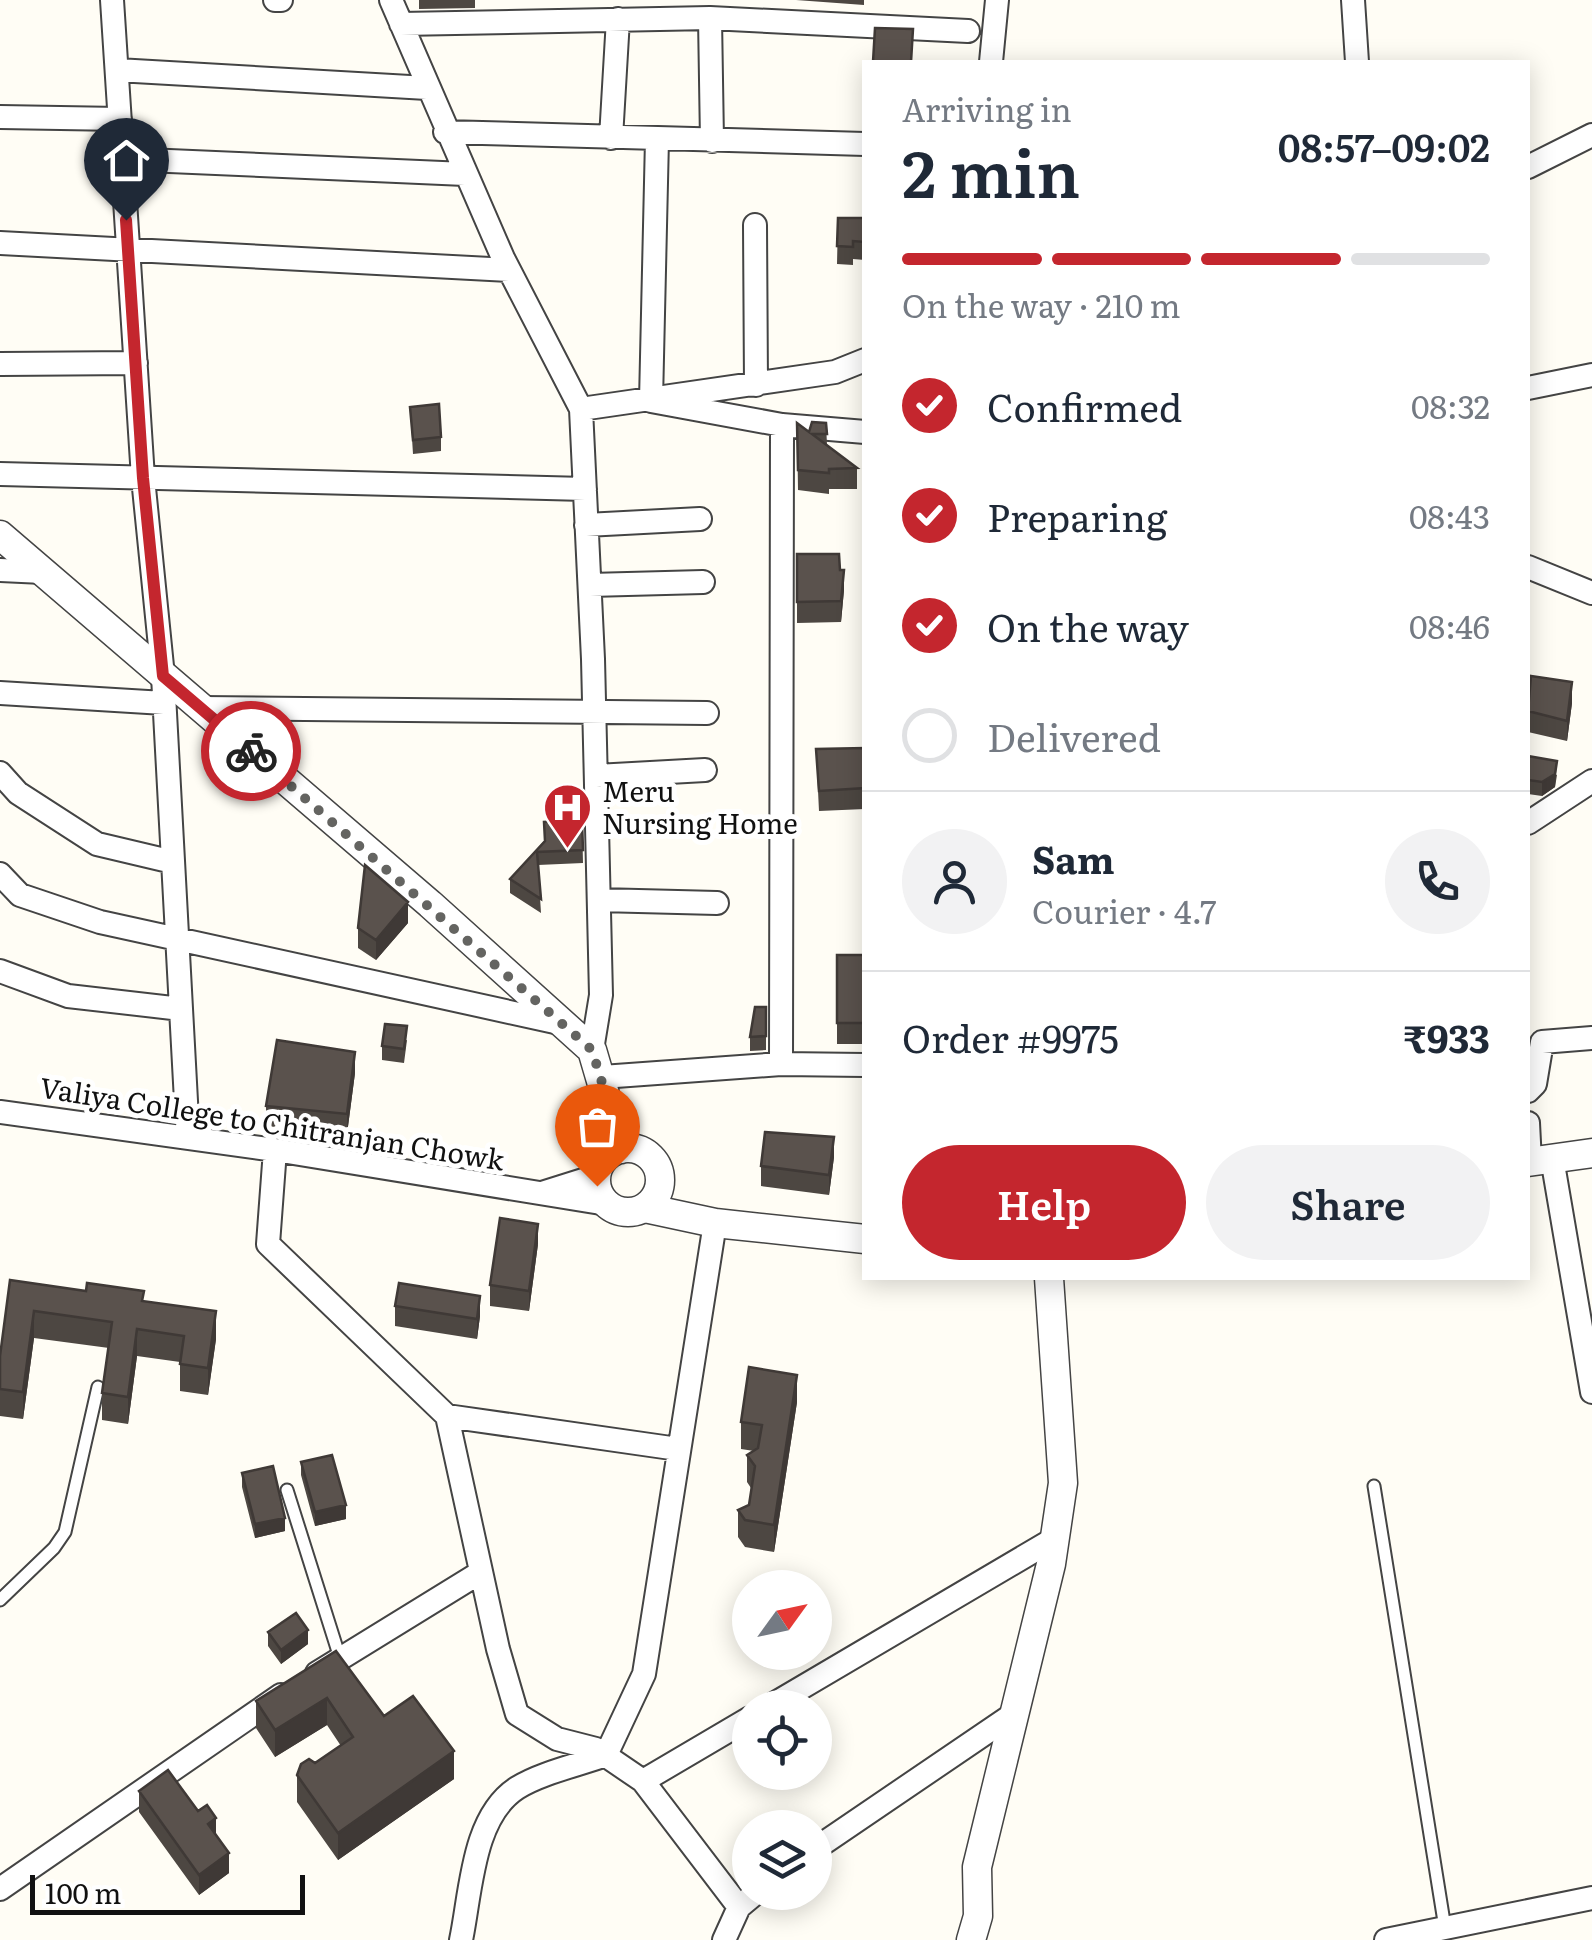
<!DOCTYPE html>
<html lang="en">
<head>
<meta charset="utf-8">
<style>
	:root { --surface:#fff; --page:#f2f2f3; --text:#1f2937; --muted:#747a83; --line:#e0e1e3; --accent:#c4262e }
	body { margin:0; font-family:Literata,serif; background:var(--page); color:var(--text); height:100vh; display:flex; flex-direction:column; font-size:38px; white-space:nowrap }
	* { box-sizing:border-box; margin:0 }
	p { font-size:32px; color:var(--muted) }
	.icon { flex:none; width:55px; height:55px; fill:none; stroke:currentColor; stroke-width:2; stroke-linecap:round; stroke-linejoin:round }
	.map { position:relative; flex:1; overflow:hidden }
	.sheet { position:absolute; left:862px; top:60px; width:668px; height:1220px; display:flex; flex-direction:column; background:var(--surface); border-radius:0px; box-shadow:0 5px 25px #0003 }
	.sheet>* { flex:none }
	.needle { width:65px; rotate:57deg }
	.tools { position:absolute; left:732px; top:1570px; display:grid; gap:20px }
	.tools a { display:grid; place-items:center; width:100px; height:100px; border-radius:50%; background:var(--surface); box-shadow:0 5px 25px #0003; font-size:50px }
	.scale { position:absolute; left:30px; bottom:25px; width:275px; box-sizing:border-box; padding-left:10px; border:5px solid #111; border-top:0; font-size:28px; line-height:35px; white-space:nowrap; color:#111; -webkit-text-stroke:8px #fff; paint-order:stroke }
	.pin { position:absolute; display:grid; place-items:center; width:85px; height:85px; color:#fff; margin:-102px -42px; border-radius:50% 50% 50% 0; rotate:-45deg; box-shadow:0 0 10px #0007 }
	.pin .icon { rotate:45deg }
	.courier { position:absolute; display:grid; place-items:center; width:100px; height:100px; margin:-50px; border:8px solid #c4262e; border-radius:50%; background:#fff; color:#222; box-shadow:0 2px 12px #0007 }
	.headline em { font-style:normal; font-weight:600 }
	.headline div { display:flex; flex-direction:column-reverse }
	.headline { display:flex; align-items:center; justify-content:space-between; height:170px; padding:0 40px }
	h1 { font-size:65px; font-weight:600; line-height:75px }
	.bar { display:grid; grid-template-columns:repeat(4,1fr); gap:15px 10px; align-content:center; height:120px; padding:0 40px }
	.bar i { height:12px; border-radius:8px; background:var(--line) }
	.bar .current { background:var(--accent) }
	.bar p { grid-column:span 4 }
	.line { display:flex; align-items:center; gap:25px; padding:0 40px; border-top:2px solid var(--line) }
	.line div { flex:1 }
	.round { display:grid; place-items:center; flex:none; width:105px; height:105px; border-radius:52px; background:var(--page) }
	ol { padding:0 40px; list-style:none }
	li { display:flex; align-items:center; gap:30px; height:110px }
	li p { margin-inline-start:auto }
	li .icon { padding:10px; border-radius:50%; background:var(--accent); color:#fff; stroke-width:4 }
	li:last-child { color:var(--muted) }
	li i { width:55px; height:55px; border:5px solid var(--line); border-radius:50% }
	.primary-button { display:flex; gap:20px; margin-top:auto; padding:20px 40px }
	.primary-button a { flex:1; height:115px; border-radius:60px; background:var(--accent); color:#fff; font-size:40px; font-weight:600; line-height:115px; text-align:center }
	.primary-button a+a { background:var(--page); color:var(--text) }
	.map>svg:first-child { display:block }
</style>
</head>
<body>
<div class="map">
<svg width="1592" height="1940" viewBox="0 0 1592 1940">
	<rect width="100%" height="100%" fill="#fffdf5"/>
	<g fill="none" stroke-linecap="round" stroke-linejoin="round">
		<defs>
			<path id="service" d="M1374 1486 1445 1928
				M287 1490 340 1658
				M0 1600 54 1548 65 1532 98 1387"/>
			<path id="minor" d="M112 0 143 478 163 676 188 1138
				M275 0H281
				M391 0 503 258 581 409 593 659 601 995 592 1050
				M1353 0 1357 62
				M710 18 712 141
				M401 24 710 18 968 31
				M991 62 997 0
				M117 70 427 88
				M0 117 120 119
				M445 132 865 144
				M611 138 618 19
				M657 139 651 401 782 425 865 432
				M123 159 465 174
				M1528 167 1592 135
				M755 225 756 385
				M0 243 509 270
				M0 364 136 363
				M1528 388 1592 375
				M581 409 835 372 865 360
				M0 474 585 489
				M586 525 700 519
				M1528 567 1592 593
				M0 570 43 572
				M590 585 703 582
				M0 693 164 703
				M201 708 707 713
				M0 773 18 793 97 844 173 862
				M596 776 705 770
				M1528 823 1592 781
				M0 874 20 895 100 922 564 1024
				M599 900 717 903
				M0 971 68 996 181 1009
				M781 1064 782 425
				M602 1077 781 1064 865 1065
				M1528 1091 1535 1084 1542 1042 1592 1038
				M0 1112 275 1150 607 1204
				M1528 1123 1530 1162
				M275 1150 268 1244 447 1416 678 1449
				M1552 1158 1592 1392
				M542 1193 596 1176
				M447 1416 498 1649 517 1714 557 1739 596 1749 643 1781 739 1907 757 1892
				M317 1673 481 1572
				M767 1708 1054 1539
				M643 1781 750 1718
				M815 1849 1015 1713
				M0 1889 281 1695
				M461 1940C471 1893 472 1817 517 1788 541 1773 578 1765 606 1755L644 1674 715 1223
				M724 1940 739 1907
				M1386 1940 1592 1898"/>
			<path id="tertiary" d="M0 535 430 904 592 1050 621 1149
				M596 1180a32 32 0 1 1 64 0a32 32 0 1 1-64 0Z
				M1528 1162 1592 1153
				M645 1208 715 1223 865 1239
				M971 1940 978 1916 977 1867 1051 1564 1063 1483 1049 1278"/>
		</defs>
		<use href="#service" stroke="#444" stroke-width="15"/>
		<use href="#minor" stroke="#444" stroke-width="26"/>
		<use href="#tertiary" stroke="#444" stroke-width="31"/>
		<use href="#service" stroke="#fff" stroke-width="11"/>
		<use href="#minor" stroke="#fff" stroke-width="22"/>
		<use href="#tertiary" stroke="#fff" stroke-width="28"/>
	</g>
	<path fill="#4d4742" d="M419 0H475V8L419 9Z
		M796 0H864V5Z
		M838 218H865V260L853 259V265L837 264Z
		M410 407 441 437V451L413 454Z
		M797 423 809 432 826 423 827 445 857 468V489H829V494L798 490Z
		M797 554 840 570 844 590 841 622 797 623Z
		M1572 703 1567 741 1528 732V704Z
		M865 748V809L819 811 816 749Z
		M1528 756 1557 775 1555 787 1542 796 1528 794Z
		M582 820 583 863 538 865 541 913 510 893V879L544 841Z
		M408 923 376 960 358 948V928Z
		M837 955H865V1044H837Z
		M766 1007V1050L750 1051V1037Z
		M407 1040 404 1063 382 1060V1046Z
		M355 1073 347 1134 266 1126V1106Z
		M834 1157 829 1195 761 1186V1166Z
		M538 1244 529 1311 490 1306V1285Z
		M10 1280 144 1301 216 1339 208 1395 180 1391V1362L137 1356 128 1424 102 1420V1393L109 1348 34 1338 23 1419 0 1416V1356Z
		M395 1306 480 1316 477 1339 395 1326Z
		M797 1402 774 1552 745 1547 738 1537V1510L749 1505 751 1488 747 1482V1455L754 1451 741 1449V1422Z
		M301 1462 346 1519 315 1526 301 1475Z
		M242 1473 285 1531 255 1538 242 1487Z
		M268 1632 308 1644 281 1664 268 1646Z
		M336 1651 384 1716 454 1779 338 1860 297 1802V1775L341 1746 327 1725 275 1757 256 1728V1701Z
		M139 1791 216 1835 229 1873 199 1895 139 1812Z"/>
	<path fill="#3f3936" d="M844 570V590L841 622V601Z
		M1572 682V703L1567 741V721Z
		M1557 761 1555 787 1542 796V782Z
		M408 902V923L376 960V940Z
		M355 1052V1073L347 1134V1114Z
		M834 1137V1157L829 1195V1175Z
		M538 1224V1244L529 1311V1291Z
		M480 1296V1316L477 1339V1319Z
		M34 1311V1338L23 1419V1392Z
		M216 1311V1339L208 1395V1368Z
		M137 1329V1356L128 1424V1397Z
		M797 1375V1402L774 1552V1525Z
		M346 1505V1519L315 1526V1512Z
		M285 1518V1531L255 1538V1524Z
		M308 1630V1644L281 1664V1650Z
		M327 1698V1725L275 1757V1730Z
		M454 1751V1779L338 1860V1833Z
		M216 1818V1839L208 1824Z
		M229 1853V1873L199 1895V1875Z"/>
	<path fill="#5a524d" stroke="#3f3936" stroke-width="2.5" d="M875 28 913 29 911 62H873Z
		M838 218H865V242L853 241V247L837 246Z
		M439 404 441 437 413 440 410 407Z
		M812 422 826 423 827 434H812L857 468 829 469V473L798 470 797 423 809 432Z
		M797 554H839L840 570H844L841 601 797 602Z
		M1531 676 1572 682 1567 721 1528 711Z
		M865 748V788L819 791 816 749Z
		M1528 756 1557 761 1555 774 1542 782 1528 780Z
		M582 820 583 850 537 852 541 899 510 879 545 841 544 822Z
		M365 865 408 902 376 940 358 928Z
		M837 955H865V1023H837Z
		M755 1007H766V1036L750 1037Z
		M385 1024 407 1026 404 1049 382 1046Z
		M277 1040 355 1052 347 1114 266 1106Z
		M765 1132 834 1137 829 1175 761 1166Z
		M500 1218 538 1224 529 1291 490 1285Z
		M10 1280 86 1291 87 1283 144 1291 142 1301 216 1311 208 1368 180 1364 184 1336 137 1329 128 1397 102 1393 112 1322 34 1311 23 1392 0 1389V1356Z
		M399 1283 480 1296 477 1319 395 1306Z
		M749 1367 797 1375 774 1525 745 1520 738 1510 749 1505 755 1466 747 1455 758 1448 762 1425 741 1422Z
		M332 1455 346 1505 315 1512 301 1462Z
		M273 1466 285 1518 255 1524 242 1473Z
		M296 1613 308 1630 281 1650 268 1632Z
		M336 1651 384 1716 413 1696 454 1751 338 1833 297 1775 301 1764 309 1759 315 1763 353 1737 327 1698 275 1730 256 1701Z
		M168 1770 198 1811 207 1805 216 1818 208 1824 229 1853 199 1875 139 1791Z"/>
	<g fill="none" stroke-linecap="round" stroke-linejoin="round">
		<path stroke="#646461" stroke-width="10" stroke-dasharray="0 18" d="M251 751 592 1050 622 1148 599 1166 597 1186"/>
		<path stroke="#c4262e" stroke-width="12" d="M126 220 143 478 163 676 251 751"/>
	</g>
	<defs>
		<symbol id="hospital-pin" viewBox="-11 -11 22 30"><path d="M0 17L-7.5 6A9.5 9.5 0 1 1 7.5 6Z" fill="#c4262e" stroke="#fff"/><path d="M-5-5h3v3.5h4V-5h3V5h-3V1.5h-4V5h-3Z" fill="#fff"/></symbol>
	</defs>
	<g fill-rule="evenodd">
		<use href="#hospital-pin" x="540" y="780" width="55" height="75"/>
	</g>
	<g text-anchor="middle" stroke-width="10" stroke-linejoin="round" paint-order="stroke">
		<g font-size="28" fill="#111" stroke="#fff" text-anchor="start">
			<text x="602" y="802">Meru<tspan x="602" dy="32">Nursing Home</tspan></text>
		</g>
		<g font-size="28" fill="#111" stroke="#fff">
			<text transform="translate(272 1124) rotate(9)" y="10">Valiya College to Chitranjan Chowk</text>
		</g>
	</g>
</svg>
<div class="tools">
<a><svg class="needle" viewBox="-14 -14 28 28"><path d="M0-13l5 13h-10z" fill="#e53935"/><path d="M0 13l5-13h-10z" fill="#747a83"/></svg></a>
<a><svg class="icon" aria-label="locate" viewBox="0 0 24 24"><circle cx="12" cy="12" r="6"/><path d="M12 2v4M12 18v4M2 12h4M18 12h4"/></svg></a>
<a><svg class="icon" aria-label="layers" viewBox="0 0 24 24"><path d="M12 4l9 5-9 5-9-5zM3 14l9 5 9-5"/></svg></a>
</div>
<div class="scale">100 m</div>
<div class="pin" style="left:597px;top:1186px;background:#ea580c"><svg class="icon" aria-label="bag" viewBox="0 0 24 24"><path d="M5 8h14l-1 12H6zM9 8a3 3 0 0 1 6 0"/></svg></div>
<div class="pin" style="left:126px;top:220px;background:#1f2937"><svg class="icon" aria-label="home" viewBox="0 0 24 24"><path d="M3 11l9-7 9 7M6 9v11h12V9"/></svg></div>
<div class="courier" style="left:251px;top:751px"><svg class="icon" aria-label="bike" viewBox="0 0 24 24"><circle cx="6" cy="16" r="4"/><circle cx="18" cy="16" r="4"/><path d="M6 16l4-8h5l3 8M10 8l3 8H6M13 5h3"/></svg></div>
<section class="sheet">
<div class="headline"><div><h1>2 min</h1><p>Arriving in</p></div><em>08:57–09:02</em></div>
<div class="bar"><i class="current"></i><i class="current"></i><i class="current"></i><i></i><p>On the way · 210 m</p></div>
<ol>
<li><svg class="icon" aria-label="check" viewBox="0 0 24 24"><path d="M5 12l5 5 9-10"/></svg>Confirmed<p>08:32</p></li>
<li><svg class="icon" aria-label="check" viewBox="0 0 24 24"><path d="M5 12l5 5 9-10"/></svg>Preparing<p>08:43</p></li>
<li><svg class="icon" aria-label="check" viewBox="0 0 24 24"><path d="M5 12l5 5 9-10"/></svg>On the way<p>08:46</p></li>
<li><i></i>Delivered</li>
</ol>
<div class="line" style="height:180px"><a class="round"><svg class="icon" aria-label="person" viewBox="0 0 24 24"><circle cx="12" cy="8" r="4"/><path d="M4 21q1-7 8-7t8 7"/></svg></a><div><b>Sam</b><p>Courier · 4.7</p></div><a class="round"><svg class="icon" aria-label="phone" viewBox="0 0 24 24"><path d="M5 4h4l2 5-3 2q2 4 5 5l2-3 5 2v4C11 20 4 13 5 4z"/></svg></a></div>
<div class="line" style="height:130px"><div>Order #9975</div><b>₹933</b></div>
<div class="primary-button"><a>Help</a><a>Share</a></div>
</section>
</div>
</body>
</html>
